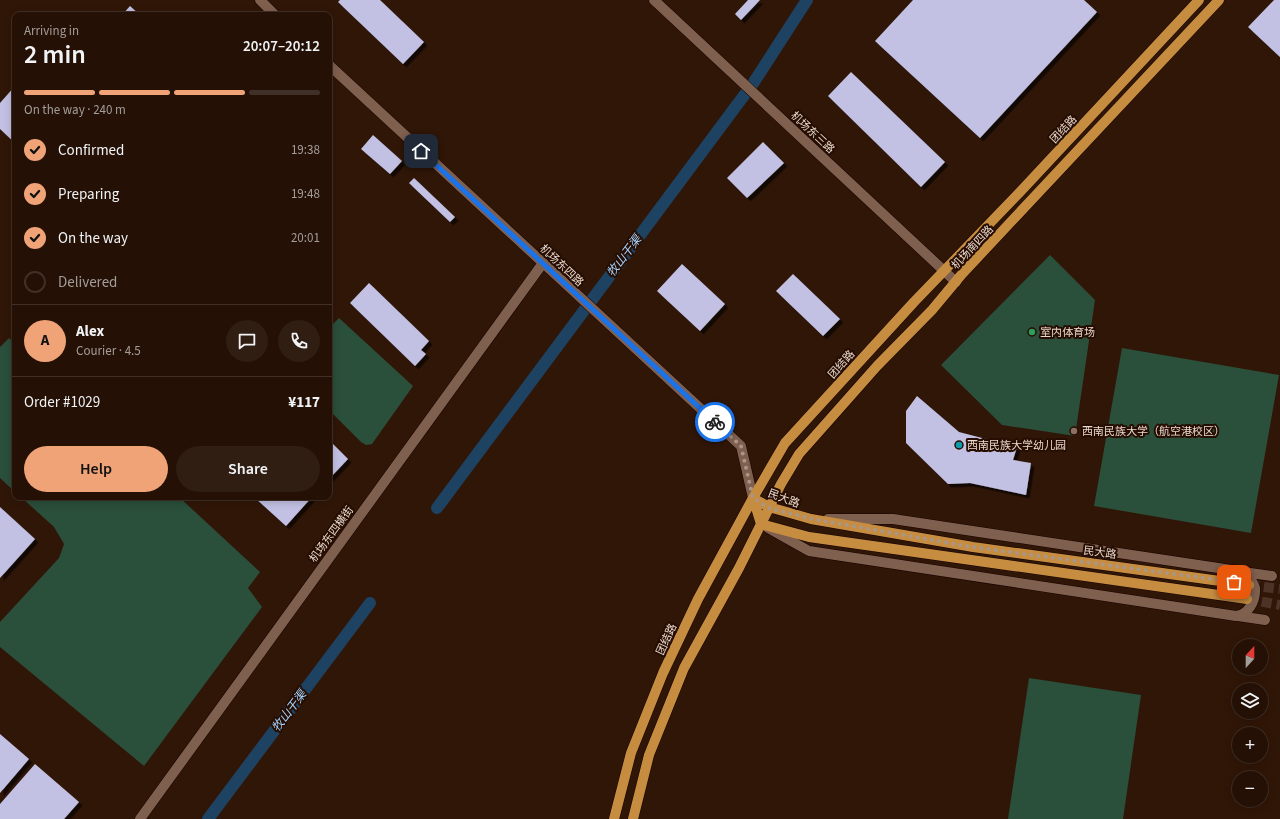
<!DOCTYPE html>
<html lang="en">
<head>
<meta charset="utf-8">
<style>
	:root { --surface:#241005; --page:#301e13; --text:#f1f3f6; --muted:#a39d9a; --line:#413027; --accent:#efa376 }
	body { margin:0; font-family:"Source Sans 3","Noto Sans SC",sans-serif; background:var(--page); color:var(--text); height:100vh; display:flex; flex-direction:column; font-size:15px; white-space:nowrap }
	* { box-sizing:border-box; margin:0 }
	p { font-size:13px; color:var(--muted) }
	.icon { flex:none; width:22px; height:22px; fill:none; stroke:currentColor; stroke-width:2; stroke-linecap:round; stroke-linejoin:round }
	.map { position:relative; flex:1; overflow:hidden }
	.panel { position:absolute; left:12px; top:12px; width:320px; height:488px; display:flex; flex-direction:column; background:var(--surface); border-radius:8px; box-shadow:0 2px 10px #0003,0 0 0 1px var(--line) }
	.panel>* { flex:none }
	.needle { width:26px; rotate:21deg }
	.fabs { position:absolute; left:1232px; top:639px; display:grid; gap:8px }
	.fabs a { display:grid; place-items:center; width:36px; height:36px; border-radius:50%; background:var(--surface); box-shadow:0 2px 10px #0003,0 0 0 1px var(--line); font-size:20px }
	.pin { position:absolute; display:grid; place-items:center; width:34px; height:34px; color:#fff; margin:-17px; border-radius:8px; box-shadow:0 2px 6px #0006 }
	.courier { position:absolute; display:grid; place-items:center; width:40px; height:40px; margin:-20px; border:3px solid #1a73e8; border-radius:50%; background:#fff; color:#222; box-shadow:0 1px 5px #0007 }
	.summary em { font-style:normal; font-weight:600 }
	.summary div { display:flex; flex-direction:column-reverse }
	.summary { display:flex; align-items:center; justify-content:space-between; height:68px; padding:0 12px }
	h1 { font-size:26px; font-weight:600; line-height:30px }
	.bar { display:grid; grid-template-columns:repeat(4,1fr); gap:6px 4px; align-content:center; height:48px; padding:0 12px }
	.bar i { height:5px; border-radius:3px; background:var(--line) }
	.bar .current { background:var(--accent) }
	.bar p { grid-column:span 4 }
	.line { display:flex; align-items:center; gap:10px; padding:0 12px; border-top:1px solid var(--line) }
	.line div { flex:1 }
	.round { display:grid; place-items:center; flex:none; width:42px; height:42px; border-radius:21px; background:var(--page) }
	ol { padding:0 12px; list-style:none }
	li { display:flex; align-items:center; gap:12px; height:44px }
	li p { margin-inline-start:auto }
	li .icon { padding:4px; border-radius:50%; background:var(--accent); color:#111; stroke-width:4 }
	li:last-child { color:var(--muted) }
	li i { width:22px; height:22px; border:2px solid var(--line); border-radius:50% }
	.action { display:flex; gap:8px; margin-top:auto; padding:8px 12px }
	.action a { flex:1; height:46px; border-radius:24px; background:var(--accent); color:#111; font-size:16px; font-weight:600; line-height:46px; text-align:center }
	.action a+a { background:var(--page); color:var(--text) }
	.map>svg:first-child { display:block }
</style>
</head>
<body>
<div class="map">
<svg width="1280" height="819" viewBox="0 0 1280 819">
	<defs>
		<filter id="shadow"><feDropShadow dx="3.5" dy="3.5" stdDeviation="0" flood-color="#0009"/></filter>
	</defs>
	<rect width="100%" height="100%" fill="#301607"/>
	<path fill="#2a4f3b" d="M1050 255 1095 300 1075 436 1002 425 941 365Z
		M339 318 413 386 372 444 366 445 361 442 329 410V328Z
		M9 338 15 344V492L0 478V347Z
		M1122 348 1279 375 1251 533 1094 506Z
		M21 497H179L260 572 248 588 262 607 144 766 0 647V622L59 558 64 544 54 527Z
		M1029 678 1141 695 1123 819H1008Z"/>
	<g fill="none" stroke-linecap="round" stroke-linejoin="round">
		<path stroke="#1e4262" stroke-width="12" d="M437 508 754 82 807 0
			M208 819 370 603"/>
	</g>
	<path fill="#c2c1e4" filter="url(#shadow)" d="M340 0H380L424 42 403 64 338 2Z
		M748 0H760L741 20 735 14Z
		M913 0H1084L1097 12 980 138 875 41Z
		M1274 0H1280V57L1248 27Z
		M130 6 140 15H122Z
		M851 72 945 162 921 187 828 96Z
		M15 86V143L0 129V103Z
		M373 135 402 161 390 174 361 149Z
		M763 142 784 163 747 198 727 178Z
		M414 178 455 217 450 222 409 183Z
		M682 264 725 304 700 331 657 291Z
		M793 274 840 319 823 336 776 291Z
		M369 283 429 341 421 350 426 354 415 366 350 303Z
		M917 396 959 432 1017 447 1013 460 1031 463 1026 495 970 483 948 484 906 443V411Z
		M329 440 348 459 330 478 329 477Z
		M254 497H312L286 526Z
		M0 507 35 539 0 578Z
		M0 734 29 759 0 793Z
		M35 764 79 802 64 819H0V804Z"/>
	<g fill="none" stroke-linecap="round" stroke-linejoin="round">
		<path stroke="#4c3325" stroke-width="10" stroke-dasharray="10 5" stroke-linecap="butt" d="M1249 585 1280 589
			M1247 599 1280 605"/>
		<defs>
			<path id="minor" d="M260 0 275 15
				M654 0 956 282
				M329 65 741 446 753 498
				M768 528 809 551 1236 616C1248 615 1256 601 1255 588 1254 584 1251 580 1249 576L1238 571 893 519H828
				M1243 572 1272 576
				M1238 616 1265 620
				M140 819 543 263"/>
			<path id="major" d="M753 498 761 524 809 537 1247 599
				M753 498 769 507 811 519 973 547 1249 585
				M614 819 631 753 663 673 698 599 753 498 785 443 914 302 1020 192 1199 0
				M633 819 649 755 684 668 739 568 781 484 799 454 877 366 932 310 962 274 1219 0"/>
		</defs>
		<use href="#minor" stroke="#170200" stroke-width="11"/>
		<use href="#major" stroke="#170200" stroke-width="11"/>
		<use href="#minor" stroke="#7f5f4e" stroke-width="10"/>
		<use href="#major" stroke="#c68d41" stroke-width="10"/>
	</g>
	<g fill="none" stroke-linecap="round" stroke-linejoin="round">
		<path stroke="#aa9589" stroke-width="4" stroke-dasharray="0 7.2" d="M715 422 741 446 753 498 769 508 812 519 972 547 1234 582"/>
		<path stroke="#1a73e8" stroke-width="5" d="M421 151 715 422"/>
	</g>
	<circle fill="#2e9e5b" stroke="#260d01" stroke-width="1.5" cx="1032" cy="332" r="4"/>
	<circle fill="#8d6e63" stroke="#260d01" stroke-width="1.5" cx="1074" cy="431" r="4"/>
	<circle fill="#0f9aa8" stroke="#260d01" stroke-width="1.5" cx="959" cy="445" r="4"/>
	<g text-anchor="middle" stroke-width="4" stroke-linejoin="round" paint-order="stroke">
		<g font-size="11" fill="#ebd9cf" stroke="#260d01">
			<text transform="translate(1063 129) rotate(-47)" y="4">团结路</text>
			<text transform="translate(813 132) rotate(43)" y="4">机场东三路</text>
			<text transform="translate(972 247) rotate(-47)" y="4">机场南四路</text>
			<text transform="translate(562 265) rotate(43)" y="4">机场东四路</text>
			<text transform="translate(841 364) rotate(-48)" y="4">团结路</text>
			<text transform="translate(784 498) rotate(20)" y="4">民大路</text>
			<text transform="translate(331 534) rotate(-54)" y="4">机场东四横街</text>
			<text transform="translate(1100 552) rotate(8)" y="4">民大路</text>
			<text transform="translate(666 639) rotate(-65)" y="4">团结路</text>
		</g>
		<g font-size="11" fill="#ebd9cf" stroke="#260d01" text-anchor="start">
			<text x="1040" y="336">室内体育场</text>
			<text x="1082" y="435">西南民族大学（航空港校区）</text>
			<text x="967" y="449">西南民族大学幼儿园</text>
		</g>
		<g font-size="12" font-style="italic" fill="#a3d2fe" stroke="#260d01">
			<text transform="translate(624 256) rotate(-53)" y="4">牧山干渠</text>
			<text transform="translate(289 711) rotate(-53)" y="4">牧山干渠</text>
		</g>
	</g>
</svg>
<div class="fabs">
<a><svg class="needle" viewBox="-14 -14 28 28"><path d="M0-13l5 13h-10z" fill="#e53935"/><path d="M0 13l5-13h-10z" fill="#a39d9a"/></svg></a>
<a><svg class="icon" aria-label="layers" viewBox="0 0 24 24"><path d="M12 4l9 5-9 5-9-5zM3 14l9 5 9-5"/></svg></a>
<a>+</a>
<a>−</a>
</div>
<div class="pin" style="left:1234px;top:582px;background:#ea580c"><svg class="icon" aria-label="bag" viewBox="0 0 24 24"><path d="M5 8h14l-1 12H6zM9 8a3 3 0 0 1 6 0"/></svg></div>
<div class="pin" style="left:421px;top:151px;background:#1f2937"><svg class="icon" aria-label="home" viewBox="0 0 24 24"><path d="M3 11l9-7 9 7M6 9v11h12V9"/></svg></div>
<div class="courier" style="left:715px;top:422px"><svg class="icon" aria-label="bike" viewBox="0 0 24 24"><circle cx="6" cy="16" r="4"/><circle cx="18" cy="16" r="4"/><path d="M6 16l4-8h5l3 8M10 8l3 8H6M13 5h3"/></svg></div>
<section class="panel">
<div class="summary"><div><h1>2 min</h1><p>Arriving in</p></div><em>20:07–20:12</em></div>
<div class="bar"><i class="current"></i><i class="current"></i><i class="current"></i><i></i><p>On the way · 240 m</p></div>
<ol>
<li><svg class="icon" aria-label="check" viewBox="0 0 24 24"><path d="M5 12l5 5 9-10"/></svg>Confirmed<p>19:38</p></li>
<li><svg class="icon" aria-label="check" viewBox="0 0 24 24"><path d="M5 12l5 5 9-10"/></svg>Preparing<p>19:48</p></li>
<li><svg class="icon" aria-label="check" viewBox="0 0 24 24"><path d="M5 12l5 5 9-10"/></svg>On the way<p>20:01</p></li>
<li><i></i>Delivered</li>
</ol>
<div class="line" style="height:72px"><b class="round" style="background:var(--accent);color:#111">A</b><div><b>Alex</b><p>Courier · 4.5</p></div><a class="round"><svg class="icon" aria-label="chat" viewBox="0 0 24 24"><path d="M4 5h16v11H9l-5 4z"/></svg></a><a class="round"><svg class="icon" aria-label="phone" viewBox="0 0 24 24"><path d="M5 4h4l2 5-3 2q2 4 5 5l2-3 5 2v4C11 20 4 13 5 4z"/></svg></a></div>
<div class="line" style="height:52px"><div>Order #1029</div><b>¥117</b></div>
<div class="action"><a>Help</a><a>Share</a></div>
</section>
</div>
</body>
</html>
